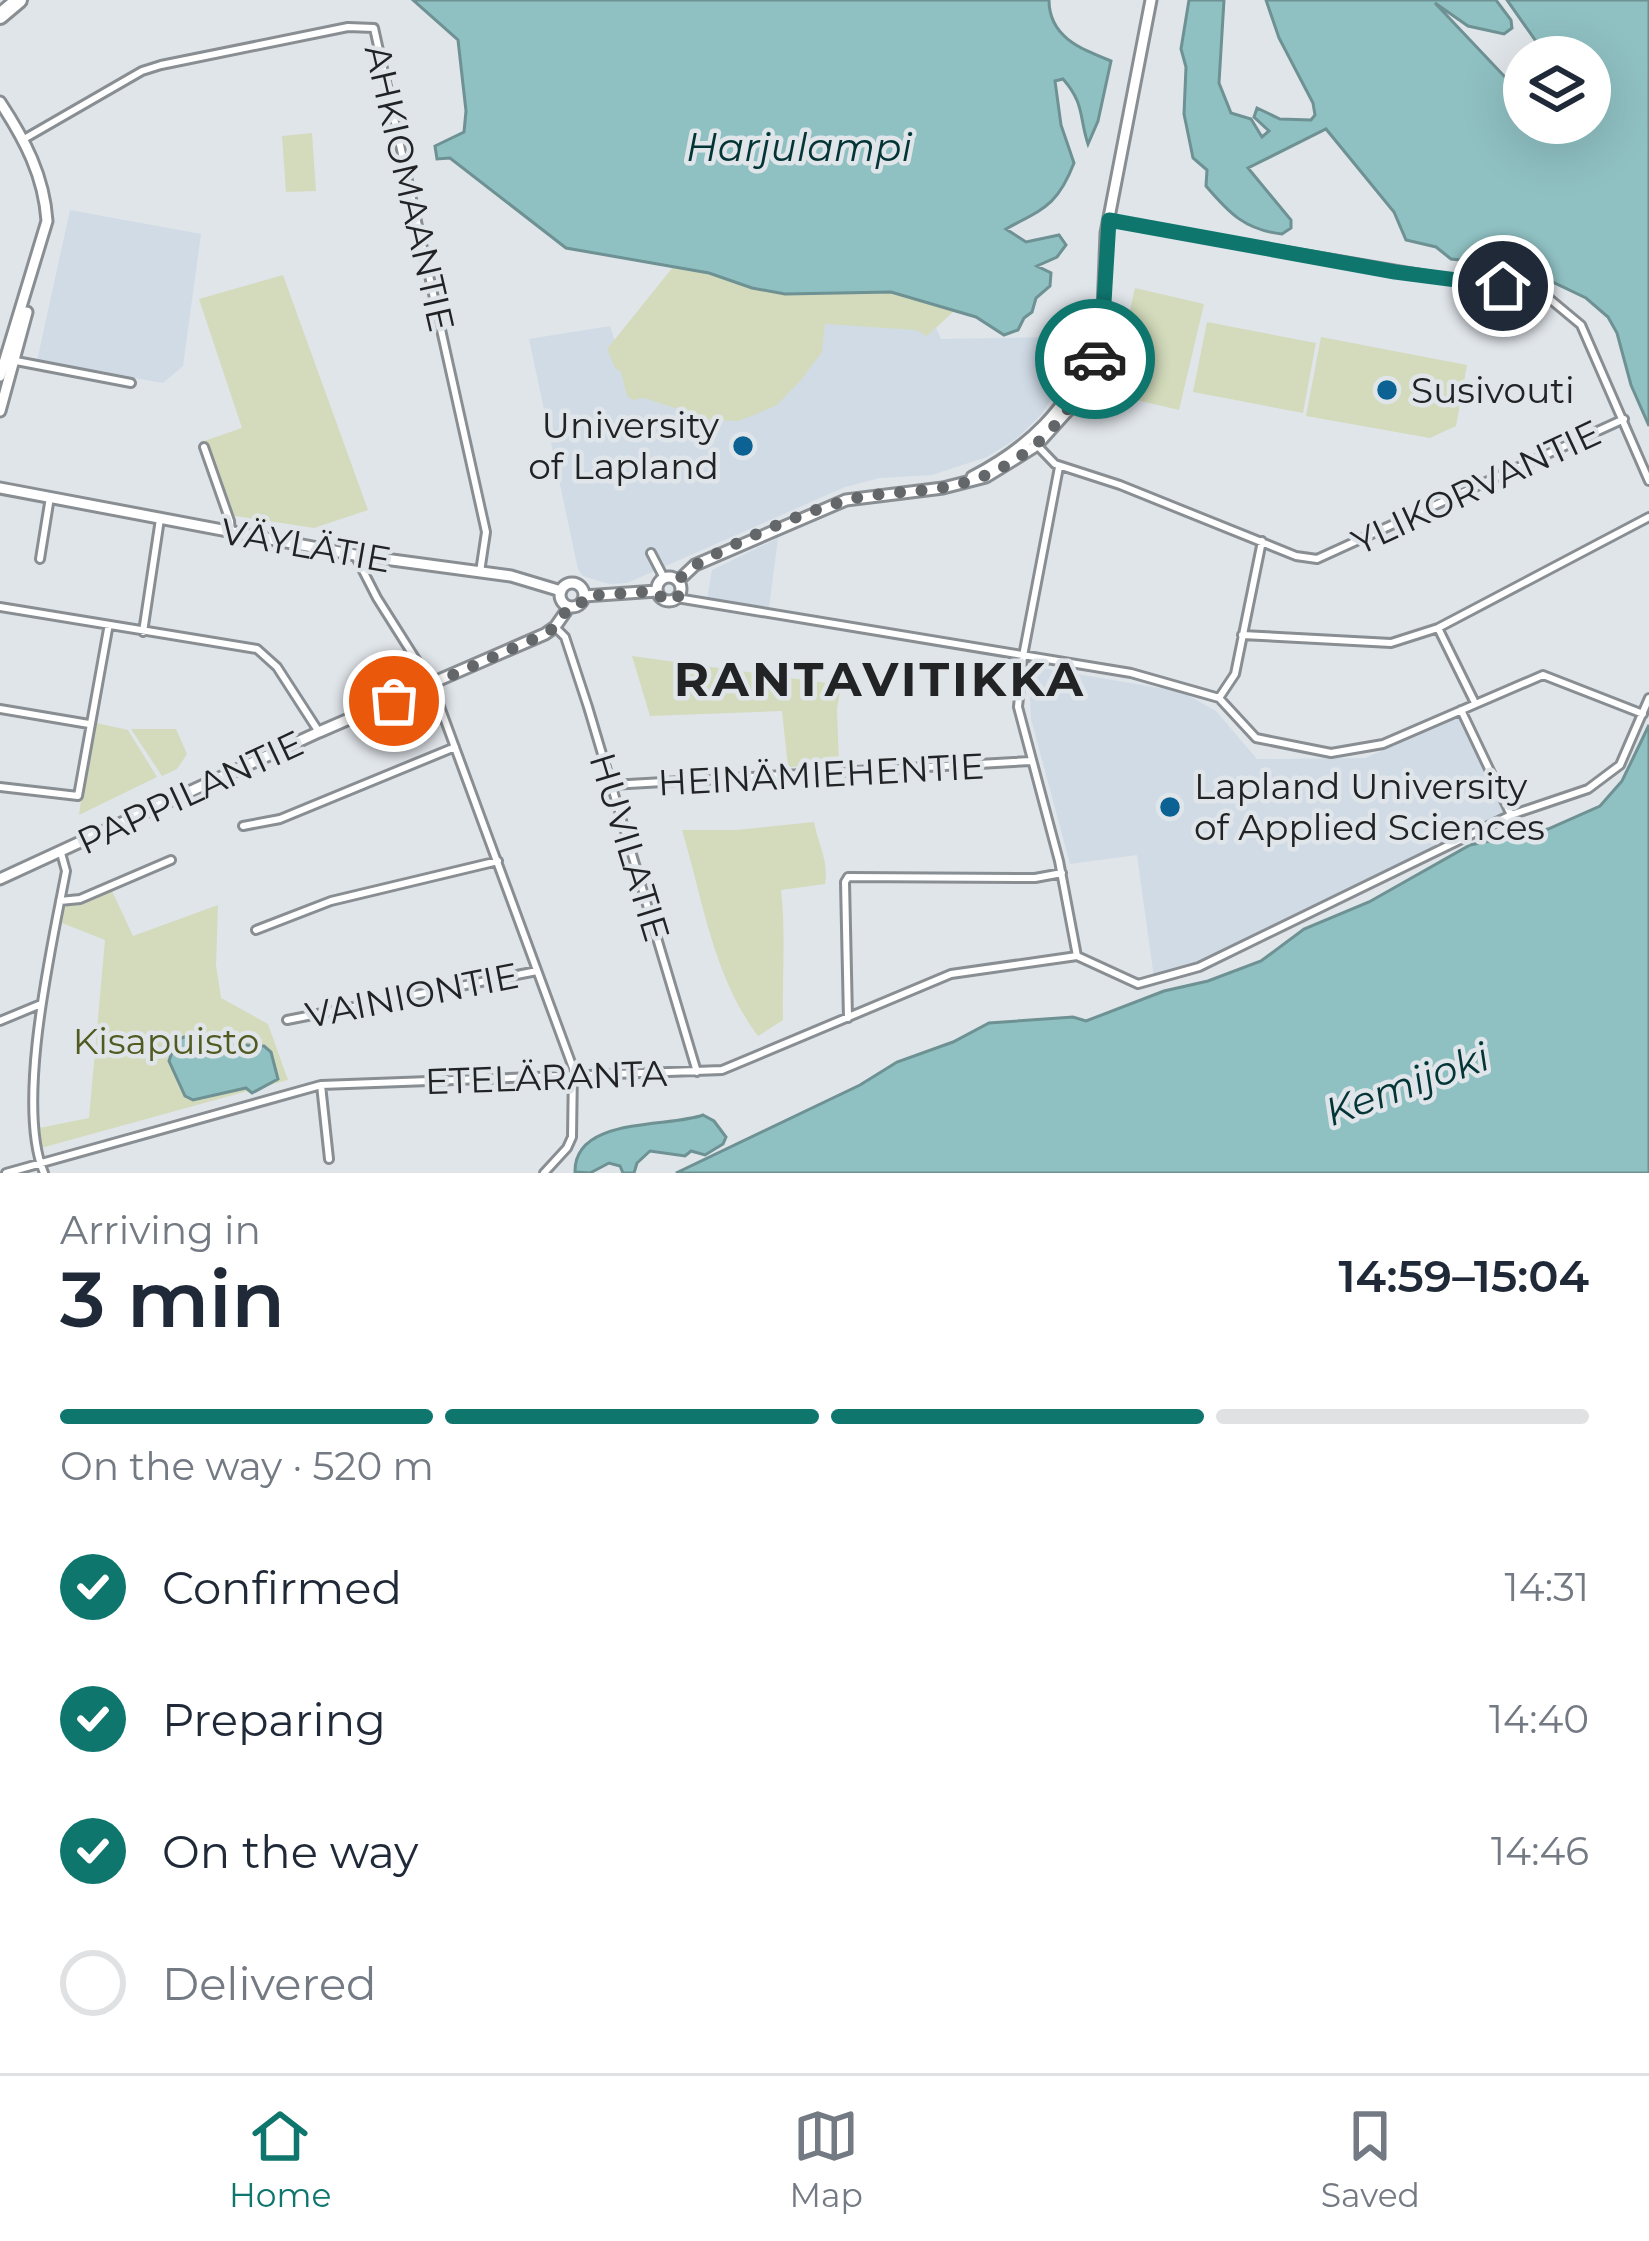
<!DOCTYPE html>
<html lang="en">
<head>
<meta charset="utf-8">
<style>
	:root { --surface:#fff; --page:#f6f6f7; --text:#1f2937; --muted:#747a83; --line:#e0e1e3; --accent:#0f766e }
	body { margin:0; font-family:Montserrat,sans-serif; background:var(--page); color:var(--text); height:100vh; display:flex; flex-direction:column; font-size:45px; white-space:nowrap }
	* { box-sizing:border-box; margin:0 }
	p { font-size:39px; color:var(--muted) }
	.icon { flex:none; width:66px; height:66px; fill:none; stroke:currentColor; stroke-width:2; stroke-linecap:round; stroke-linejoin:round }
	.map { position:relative; height:1173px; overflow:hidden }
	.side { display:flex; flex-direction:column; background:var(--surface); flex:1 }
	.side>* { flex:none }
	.fabs { position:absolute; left:1503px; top:36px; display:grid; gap:24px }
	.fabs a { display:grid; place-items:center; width:108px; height:108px; border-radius:50%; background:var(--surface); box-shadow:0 12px 48px #0002; font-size:60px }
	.pin { position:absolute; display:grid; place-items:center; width:102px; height:102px; color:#fff; margin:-51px; border:6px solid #fff; border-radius:50%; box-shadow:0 3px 12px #0007 }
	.courier { position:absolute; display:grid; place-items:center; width:120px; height:120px; margin:-60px; border:9px solid #0f766e; border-radius:50%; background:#fff; color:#222; box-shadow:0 3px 15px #0007 }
	.headline em { font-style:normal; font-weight:600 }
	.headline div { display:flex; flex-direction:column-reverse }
	.headline { display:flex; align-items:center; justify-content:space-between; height:204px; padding:0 60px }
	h1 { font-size:78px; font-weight:600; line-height:90px }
	.bar { display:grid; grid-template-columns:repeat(4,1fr); gap:18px 12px; align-content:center; height:144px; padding:0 60px }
	.bar i { height:15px; border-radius:9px; background:var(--line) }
	.bar .on { background:var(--accent) }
	.bar p { grid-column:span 4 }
	ol { padding:0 60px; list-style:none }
	li { display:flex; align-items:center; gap:36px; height:132px }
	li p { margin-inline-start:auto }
	li .icon { padding:12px; border-radius:50%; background:var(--accent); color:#fff; stroke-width:4 }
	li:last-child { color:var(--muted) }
	li i { width:66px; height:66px; border:6px solid var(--line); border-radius:50% }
	.tab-bar { display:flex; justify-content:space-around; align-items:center; height:168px; border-top:3px solid var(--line); background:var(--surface); font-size:33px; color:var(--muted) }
	.tab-bar a { display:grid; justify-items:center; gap:6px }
	.tab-bar .on { color:var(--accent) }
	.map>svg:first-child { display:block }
</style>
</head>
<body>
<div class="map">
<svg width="1649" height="1173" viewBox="0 0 1649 1173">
	<rect width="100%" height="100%" fill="#e0e5ea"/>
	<path fill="#d0dbe6" d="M70 210 201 234 183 366 163 383 37 361Z
		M820 320 935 325 941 339 1063 337 1068 364 1056 392 1041 415 1016 439 987 457 932 475 880 478 845 487 627 583 609 584 583 576 578 569 529 339 610 326 630 389Z
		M778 538 769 608 707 599 712 570Z
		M1037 667 1182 692 1216 711 1257 759 1365 758 1459 718 1505 814 1190 966 1154 978 1137 855 1070 864 1031 719 1030 699Z"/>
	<path fill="#d3dbbc" d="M312 133 316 191 286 192 282 136Z
		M449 158 573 187 976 317 954 311 927 336 916 330 825 324 822 352 801 380 777 405 754 415 738 421 712 420 644 398 633 400 627 396 621 372 615 368 607 349 673 267 566 248Z
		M283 275 368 510 314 528 229 515 204 441 242 428 199 299Z
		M1135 288 1204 304 1179 410 1111 394Z
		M1207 322 1316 343 1303 413 1193 392Z
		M1321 337 1467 365 1456 426 1430 438 1306 416Z
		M632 656 841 685 837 709 839 765 788 767 782 711 650 716Z
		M92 722 128 730 157 777 79 815Z
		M131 729H176L187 754 177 769 162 776Z
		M814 822C818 844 829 861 825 884L781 890C786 934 782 975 783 1020L758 1036C713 976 703 900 682 830H736Z
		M112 891 133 936 218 905 216 965 221 998 268 1024 288 1080 41 1148 39 1128 89 1118 105 940 62 923 65 907Z"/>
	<path fill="#8fc0c2" stroke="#6e9193" stroke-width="3" d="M413 0H1049C1049 37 1081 49 1111 61L1098 121 1088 144C1079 117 1085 104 1063 79L1055 81 1061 125 1074 163C1057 207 1042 209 1006 229L1026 242 1059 235 1066 245 1057 257 1037 266 1051 273 1050 286 1036 298 1032 312 1024 318 1018 330 1004 335 976 317 891 292 785 294 752 288 709 273 566 248 450 158 437 159 435 146 464 132 466 111 458 40Z
		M1189 0H1224L1219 83 1231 113 1251 119 1262 137 1269 131 1254 117 1257 108 1280 119 1311 120 1315 115 1313 103 1279 38 1266 0H1496L1511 20 1512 28 1504 34 1468 26 1435 3 1506 78 1512 90 1511 106 1518 113 1524 111V123H1590V57H1547L1507 0H1649V426L1631 385 1617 333 1608 317 1586 298 1544 278 1498 264 1451 259 1436 247 1406 240 1394 212 1326 129 1248 168 1291 220V228L1282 234C1245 230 1229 213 1206 186L1207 170 1193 158 1184 114 1186 67 1181 49Z
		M1649 725V1173H676L860 1085 897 1062 953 1042 989 1023 1073 1017 1086 1021 1164 991 1208 981 1261 961 1304 929 1369 902 1470 845 1548 829 1600 806 1622 781Z
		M187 1036H214L225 1044 264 1046 271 1052 278 1079 252 1093 246 1088 193 1100 185 1096 169 1061 176 1040Z
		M703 1115 714 1121 726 1137 723 1144 705 1155 691 1151 685 1156 650 1151 637 1163 634 1173H623L620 1166 609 1163 590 1173 575 1172C574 1116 669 1128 703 1115Z"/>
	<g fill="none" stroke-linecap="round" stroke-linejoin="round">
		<defs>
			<path id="street" d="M24 139 142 71 161 65 348 27 374 28 486 532 480 572
				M1109 221 1545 295 1581 325 1649 481
				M11 360 131 383
				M1031 439 1055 464 1120 485 1296 556 1317 559 1624 419
				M204 447 230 521 231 532
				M1059 467 1023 656 1018 707 1059 861 1077 956
				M651 553 664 578
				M355 555 377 598 432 685 573 1068 572 1137 567 1148 544 1173
				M40 559 50 497
				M677 598 1131 673 1219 698 1256 738 1331 753 1383 744 1543 675 1643 714
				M0 607 257 649 277 667 319 732
				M555 627 565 637 588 707 697 1072
				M1438 628 1475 703
				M143 632 160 519
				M1242 635 1391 643 1438 628 1649 517
				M1219 698 1235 674 1262 541
				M0 709 89 724
				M1461 710 1511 815
				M611 785 1031 761
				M0 787 78 796 108 629
				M243 826 280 819 455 747
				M60 901 80 899 171 860
				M256 930 331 901 498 861
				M1077 956 1138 984 1199 967 1511 815 1588 789 1620 765 1649 698
				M848 1018 845 882 848 877 1035 878 1062 873
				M287 1020 537 971
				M0 1021 41 1004
				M321 1085 329 1159
				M6 1173 321 1085 722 1070 951 974 1077 956
				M44 1173C15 1105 52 945 66 871L61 853"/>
			<path id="secondary" d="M0 102C25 140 44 176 47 221L0 376
				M0 411 27 312
				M972 477C1028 448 1069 409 1092 349
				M0 488 355 555 511 576 561 591
				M657 589a12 12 0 1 1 24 0a12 12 0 1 1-24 0Z
				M678 581 695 565 846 500 943 488 986 477 1036 446 1073 405 1102 335 1106 233 1151 0
				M560 595a12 12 0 1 1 24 0a12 12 0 1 1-24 0Z
				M584 596 657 591
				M0 879 319 732 545 634 555 627 569 607"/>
			<path id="highway" d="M0 16 19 0"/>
		</defs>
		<use href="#street" stroke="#898e93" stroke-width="12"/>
		<use href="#secondary" stroke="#898e93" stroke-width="15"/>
		<use href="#highway" stroke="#898e93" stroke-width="20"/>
		<use href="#street" stroke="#fff" stroke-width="6"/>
		<use href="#secondary" stroke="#fff" stroke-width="9"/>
		<use href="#highway" stroke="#fff" stroke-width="14"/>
	</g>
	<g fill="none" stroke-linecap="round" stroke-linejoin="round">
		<path stroke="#64676a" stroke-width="12" stroke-dasharray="0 21.6" d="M394 701 545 634 555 627 569 607 581 604 584 596 657 591 663 600 670 602 680 595 678 581 687 570C729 545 801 512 848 500 878 492 909 493 940 488 1015 476 1067 428 1095 359"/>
		<path stroke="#0f766e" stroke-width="15" d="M1095 359 1102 335 1109 220 1395 272 1503 286"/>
	</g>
	<g fill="#0b6293" stroke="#e0e5ea" stroke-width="4.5">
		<circle cx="1387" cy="390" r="12"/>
		<circle cx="743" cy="446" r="12"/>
		<circle cx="1170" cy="807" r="12"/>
	</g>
	<g text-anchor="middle" stroke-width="9" stroke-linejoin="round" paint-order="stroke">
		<g font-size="36" fill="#212325" stroke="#e0e5ea">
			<text transform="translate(410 188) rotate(77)" y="13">AHKIOMAANTIE</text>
			<text transform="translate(1476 487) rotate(-25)" y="13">YLIKORVANTIE</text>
			<text transform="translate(306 545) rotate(10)" y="13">VÄYLÄTIE</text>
			<text transform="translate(821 774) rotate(-3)" y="13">HEINÄMIEHENTIE</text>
			<text transform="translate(190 792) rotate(-25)" y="13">PAPPILANTIE</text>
			<text transform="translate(630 847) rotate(73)" y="13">HUVILATIE</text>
			<text transform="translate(412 995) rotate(-11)" y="13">VAINIONTIE</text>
			<text transform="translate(546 1077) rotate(-2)" y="13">ETELÄRANTA</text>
		</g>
		<g font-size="36" fill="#212325" stroke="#e0e5ea" text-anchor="start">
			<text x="1411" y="403">Susivouti</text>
			<text x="719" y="438" text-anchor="end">University<tspan x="719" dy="41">of Lapland</tspan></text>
			<text x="1194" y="799">Lapland University<tspan x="1194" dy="41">of Applied Sciences</tspan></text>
		</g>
		<g font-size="36" fill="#505a21" stroke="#e0e5ea">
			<text x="166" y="1054">Kisapuisto</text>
		</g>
		<g font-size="39" font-style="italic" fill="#033436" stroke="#e0e5ea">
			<text x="799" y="161">Harjulampi</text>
			<text transform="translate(1407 1084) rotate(-20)" y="14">Kemijoki</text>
		</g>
		<g font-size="48" font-weight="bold" letter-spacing="3" fill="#212325" stroke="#e0e5ea">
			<text x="880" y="696">RANTAVITIKKA</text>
		</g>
	</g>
</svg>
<div class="fabs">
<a><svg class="icon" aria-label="layers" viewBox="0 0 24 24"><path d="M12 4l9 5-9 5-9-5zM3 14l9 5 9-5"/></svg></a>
</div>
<div class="pin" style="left:394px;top:701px;background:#ea580c"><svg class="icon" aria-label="bag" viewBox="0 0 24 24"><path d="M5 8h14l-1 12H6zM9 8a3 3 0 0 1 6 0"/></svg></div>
<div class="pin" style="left:1503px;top:286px;background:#1f2937"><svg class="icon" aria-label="home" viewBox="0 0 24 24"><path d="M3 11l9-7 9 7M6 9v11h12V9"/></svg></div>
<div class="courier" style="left:1095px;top:359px"><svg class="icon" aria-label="car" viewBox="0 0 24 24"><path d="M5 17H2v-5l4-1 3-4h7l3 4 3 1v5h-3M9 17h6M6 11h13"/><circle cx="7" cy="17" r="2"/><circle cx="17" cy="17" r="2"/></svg></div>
</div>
<section class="side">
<div class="headline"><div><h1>3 min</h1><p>Arriving in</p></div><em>14:59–15:04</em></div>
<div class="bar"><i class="on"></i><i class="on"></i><i class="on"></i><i></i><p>On the way · 520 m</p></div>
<ol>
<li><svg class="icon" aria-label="check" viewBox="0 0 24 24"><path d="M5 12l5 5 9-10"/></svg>Confirmed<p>14:31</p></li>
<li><svg class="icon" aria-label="check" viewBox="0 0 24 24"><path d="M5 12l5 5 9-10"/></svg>Preparing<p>14:40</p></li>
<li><svg class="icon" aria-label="check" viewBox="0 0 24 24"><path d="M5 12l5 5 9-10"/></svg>On the way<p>14:46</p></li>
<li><i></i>Delivered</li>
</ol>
</section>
<nav class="tab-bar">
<a class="on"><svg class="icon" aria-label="home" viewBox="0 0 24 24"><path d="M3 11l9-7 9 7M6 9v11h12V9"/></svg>Home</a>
<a><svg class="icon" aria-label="map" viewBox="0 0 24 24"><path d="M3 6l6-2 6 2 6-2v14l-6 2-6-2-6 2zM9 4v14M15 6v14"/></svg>Map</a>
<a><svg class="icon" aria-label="saved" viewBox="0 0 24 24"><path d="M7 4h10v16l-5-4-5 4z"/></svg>Saved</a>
</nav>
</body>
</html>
